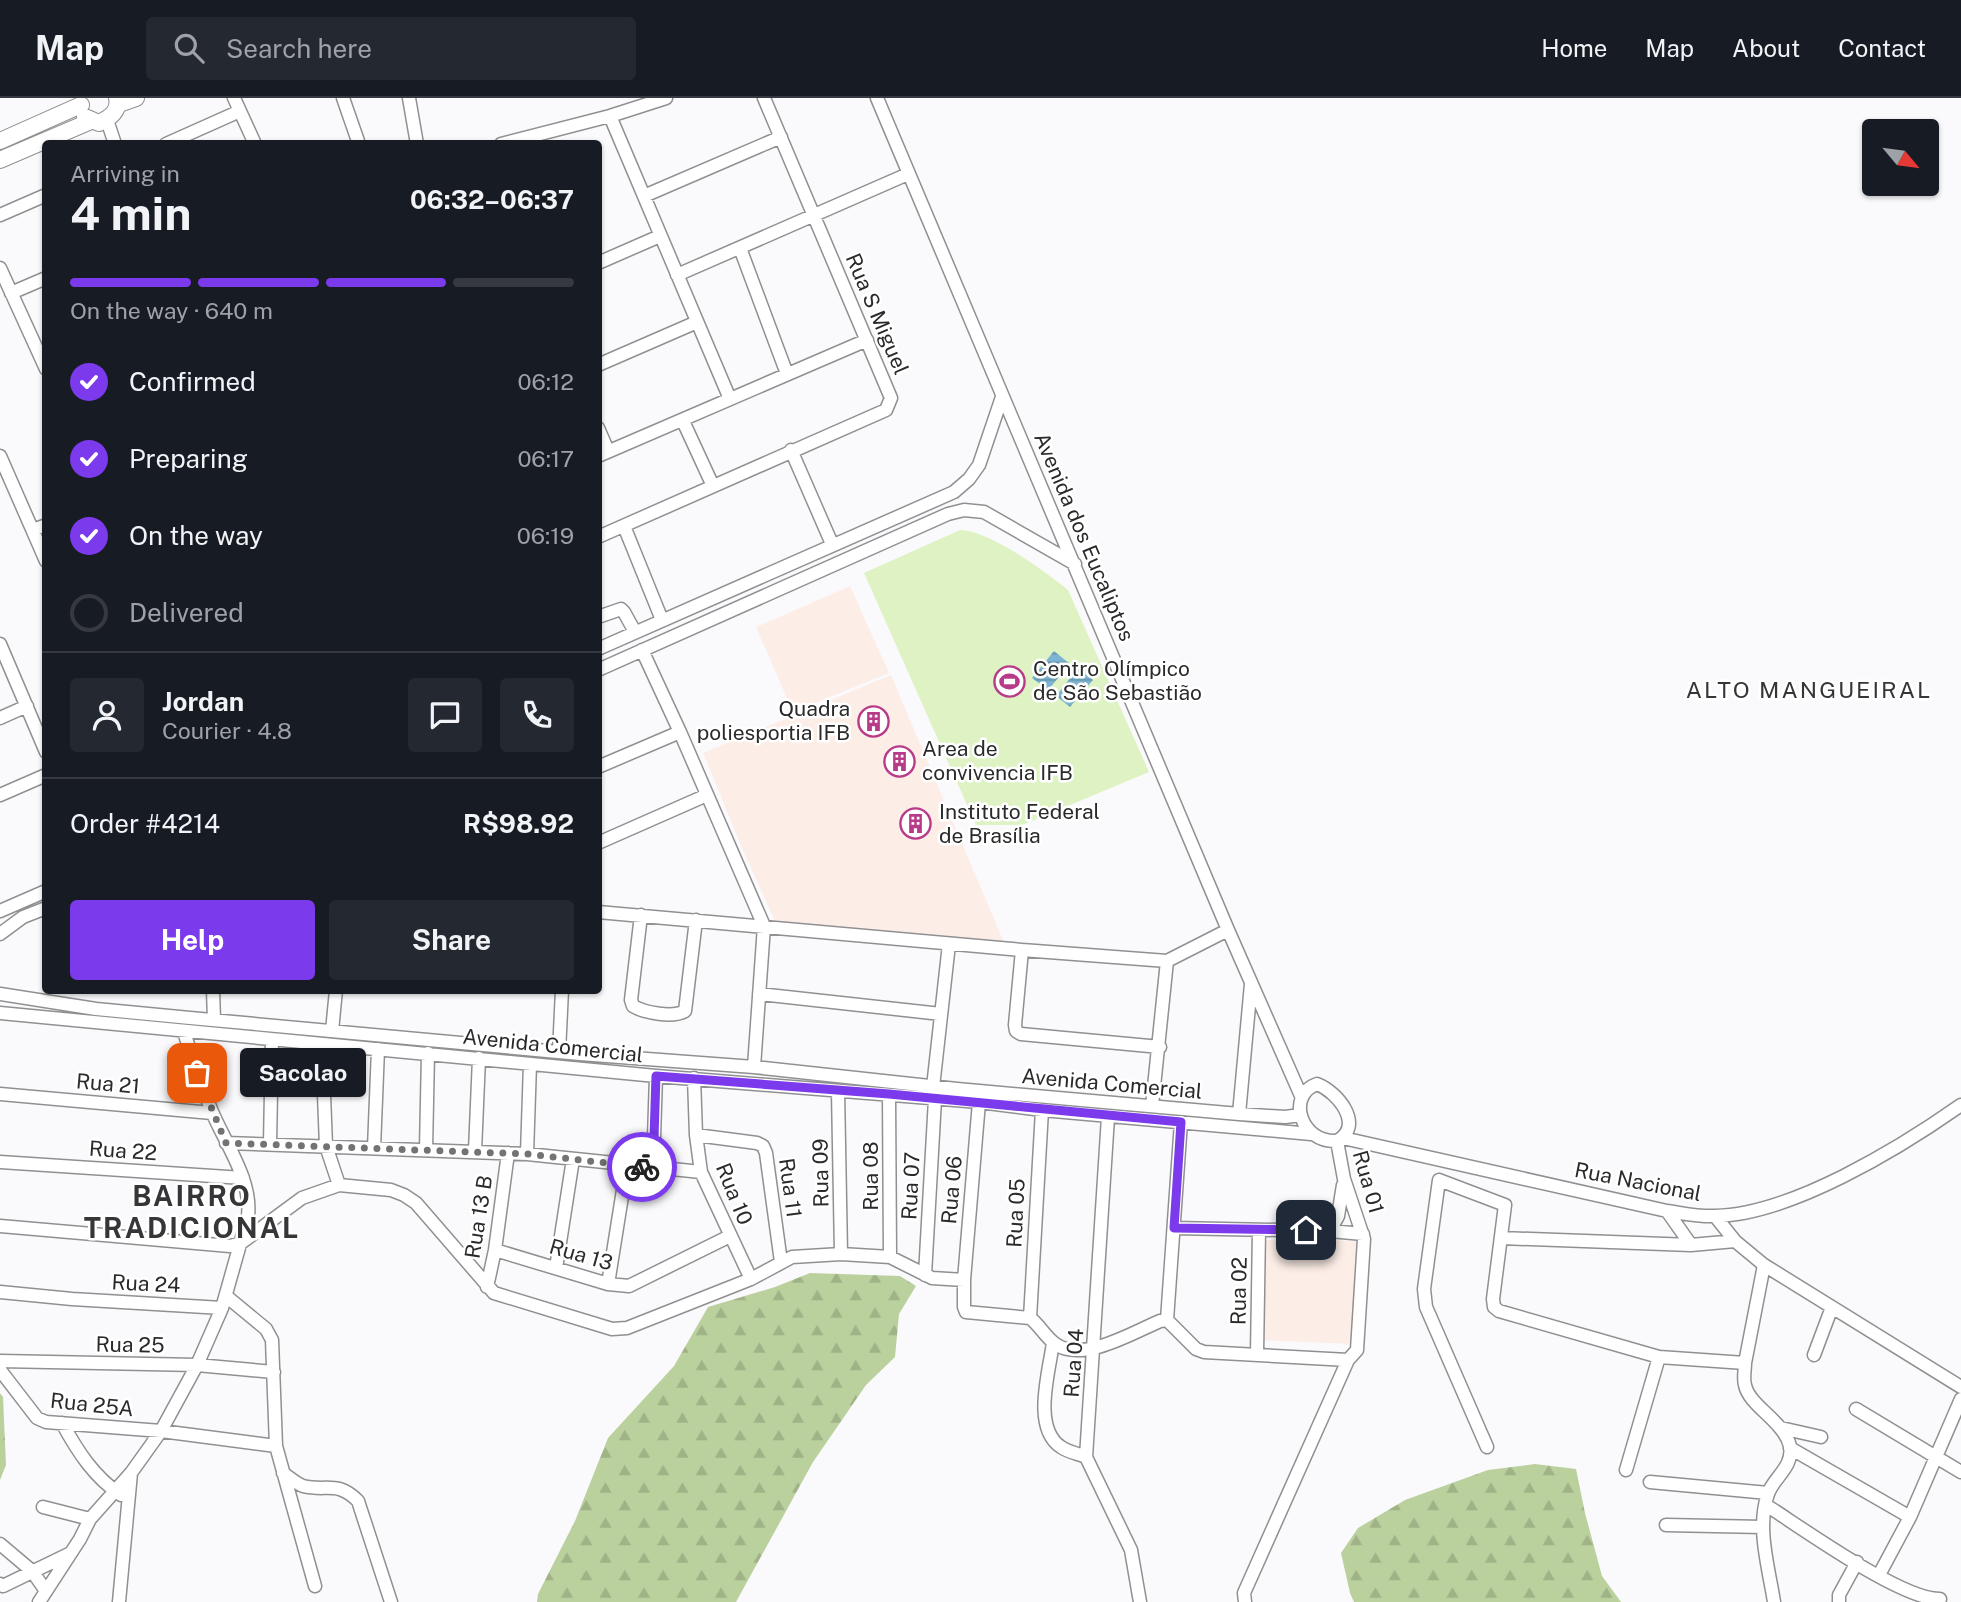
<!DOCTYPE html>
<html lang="en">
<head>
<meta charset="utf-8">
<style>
	:root { --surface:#171b24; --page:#242831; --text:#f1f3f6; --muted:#9ea1a6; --line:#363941; --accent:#7c3aed }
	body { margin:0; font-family:"Public Sans",sans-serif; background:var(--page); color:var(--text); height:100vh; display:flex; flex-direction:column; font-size:26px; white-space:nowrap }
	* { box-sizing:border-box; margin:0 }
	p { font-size:23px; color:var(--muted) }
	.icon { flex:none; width:38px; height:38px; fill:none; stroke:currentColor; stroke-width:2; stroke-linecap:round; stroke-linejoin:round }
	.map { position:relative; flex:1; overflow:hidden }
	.panel { position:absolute; left:42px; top:42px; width:560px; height:854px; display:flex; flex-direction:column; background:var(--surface); border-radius:7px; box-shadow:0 2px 5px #0004 }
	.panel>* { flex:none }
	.needle { width:46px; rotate:119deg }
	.buttons { position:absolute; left:1862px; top:21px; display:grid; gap:14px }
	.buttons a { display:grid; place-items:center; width:77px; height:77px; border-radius:7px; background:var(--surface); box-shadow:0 2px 5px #0004; font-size:35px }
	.pin { position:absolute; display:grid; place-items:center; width:60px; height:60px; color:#fff; margin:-30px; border-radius:14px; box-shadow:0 4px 10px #0006 }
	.courier { position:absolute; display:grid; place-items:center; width:70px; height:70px; margin:-35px; border:5px solid #7c3aed; border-radius:50%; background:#fff; color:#222; box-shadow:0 2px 9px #0007 }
	.bubble { position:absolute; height:49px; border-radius:7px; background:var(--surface); box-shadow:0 2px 5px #0004; font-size:23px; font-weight:700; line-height:49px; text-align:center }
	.overview em { font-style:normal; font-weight:700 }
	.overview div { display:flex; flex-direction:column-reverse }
	.overview { display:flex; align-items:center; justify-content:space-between; height:119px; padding:0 28px }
	h1 { font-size:46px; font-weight:700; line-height:52px }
	.bar { display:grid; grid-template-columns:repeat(4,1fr); gap:10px 7px; align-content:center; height:84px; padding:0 28px }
	.bar i { height:9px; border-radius:5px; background:var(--line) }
	.bar .active { background:var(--accent) }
	.bar p { grid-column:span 4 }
	.line { display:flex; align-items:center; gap:18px; padding:0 28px; border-top:2px solid var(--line) }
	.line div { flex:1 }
	.round { display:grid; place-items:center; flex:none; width:74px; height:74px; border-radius:7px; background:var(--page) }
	ol { padding:0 28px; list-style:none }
	li { display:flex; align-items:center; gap:21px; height:77px }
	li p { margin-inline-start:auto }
	li .icon { padding:7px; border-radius:50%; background:var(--accent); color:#fff; stroke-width:4 }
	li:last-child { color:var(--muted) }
	li i { width:38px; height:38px; border:4px solid var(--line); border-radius:50% }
	.button { display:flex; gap:14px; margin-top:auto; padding:14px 28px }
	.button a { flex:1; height:80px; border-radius:7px; background:var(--accent); color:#fff; font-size:28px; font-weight:700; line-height:80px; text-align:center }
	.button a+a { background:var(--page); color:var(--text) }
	header { display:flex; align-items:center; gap:42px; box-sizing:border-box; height:98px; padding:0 35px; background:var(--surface); border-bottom:2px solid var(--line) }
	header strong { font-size:33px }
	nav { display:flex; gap:38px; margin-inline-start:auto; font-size:24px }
	.search { width:490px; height:63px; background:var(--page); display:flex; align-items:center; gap:18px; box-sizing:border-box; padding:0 24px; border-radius:7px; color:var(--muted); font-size:26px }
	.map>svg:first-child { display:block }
</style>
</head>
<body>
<header>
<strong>Map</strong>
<div class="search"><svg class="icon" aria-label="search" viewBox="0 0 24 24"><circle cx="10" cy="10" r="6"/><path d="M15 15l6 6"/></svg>Search here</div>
<nav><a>Home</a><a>Map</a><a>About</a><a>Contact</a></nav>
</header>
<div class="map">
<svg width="1961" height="1504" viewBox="0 0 1961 1504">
	<defs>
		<pattern id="forest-firs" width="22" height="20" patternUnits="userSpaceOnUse" patternTransform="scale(1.75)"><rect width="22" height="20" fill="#bad09d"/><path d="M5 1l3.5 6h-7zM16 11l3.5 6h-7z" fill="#a0b387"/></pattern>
		<pattern id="water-rules" width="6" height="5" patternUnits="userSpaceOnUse" patternTransform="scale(1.75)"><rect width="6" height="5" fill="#7db4d3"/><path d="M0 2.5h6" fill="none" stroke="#6793ab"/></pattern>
	</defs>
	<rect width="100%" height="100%" fill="#fafafd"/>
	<path fill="#fcede7" d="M850 488 889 575 793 614 756 529Z
		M891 577 1005 847 775 823 742 750 703 655Z
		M1264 1142 1361 1143 1352 1246 1261 1242Z"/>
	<path fill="url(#forest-firs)" d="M810 1175 900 1178 916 1188 899 1216 895 1259 866 1287 813 1364 736 1504H537L538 1496 575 1423 608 1340 674 1268 708 1209 775 1189Z
		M0 1295 3 1299 6 1367 0 1382Z
		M1535 1366 1576 1371 1585 1415 1602 1478 1621 1504H1354L1350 1495 1341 1455 1358 1430 1405 1402 1488 1372Z"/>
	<path fill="#def2c3" d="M960 432C988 432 1045 473 1068 492L1149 674 1022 727H976L864 475Z"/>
	<path fill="url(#water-rules)" d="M1054 553 1070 566 1048 592 1032 580Z
		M1078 570 1093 582 1070 609 1056 598Z"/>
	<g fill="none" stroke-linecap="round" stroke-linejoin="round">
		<defs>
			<path id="minor" d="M234 0 255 46
				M343 0 359 46
				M409 0 417 46
				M877 0 1228 832 1302 1000
				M610 18 730 301
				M107 22 115 46
				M166 46 240 13
				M501 46 610 18 666 0
				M644 98 781 39
				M0 117 46 97
				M740 150 787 276
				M598 165 660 138
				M0 170 46 271
				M677 177 908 76
				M11 195 46 180
				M598 267 697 224
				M683 323 713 388
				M598 330 608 353
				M791 352 832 446
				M0 358 46 463
				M598 358 867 242
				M624 428 662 522
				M33 432 46 427
				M598 439 886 312 891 300 764 0
				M598 519 621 511 624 514 635 534
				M0 546 46 654
				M598 551 954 394 969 381 979 367 1002 299
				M642 552 680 634 764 828 754 969
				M598 572 948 416 964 412 984 414 1075 466
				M0 620 27 608
				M598 669 680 634
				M0 697 46 677
				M598 745 707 697
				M0 813 46 793
				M598 814 1022 852 1167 863 1228 832
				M641 817 631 902 633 908C645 915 673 920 685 913L696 822
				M0 836 23 819 46 810
				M1022 852 1015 927 1016 933 1021 936 1160 949
				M213 892 214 922
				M0 896 96 911 190 920 580 956 754 969 957 991 1239 1016 1285 1019 1301 1017
				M759 896 941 916
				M0 915 656 978 979 1004 1042 1012 1311 1036
				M332 933 336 892
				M322 946 326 1048 339 1087
				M559 954 562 892
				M694 980 696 1037 701 1074 751 1181
				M1317 986C1338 994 1365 1028 1337 1043 1300 1045 1286 997 1317 986Z
				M933 989 949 846
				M838 993 841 1156
				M0 996 212 1015
				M889 997 890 1159
				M1152 1008 1167 863
				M1239 1016 1251 886
				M1108 1019 1086 1359 1131 1452 1140 1504
				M696 1037 757 1045 763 1048 766 1055 781 1164
				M1343 1040 1667 1113C1682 1115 1699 1119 1715 1118 1790 1117 1900 1050 1961 1007
				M226 1045 527 1056 701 1074
				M270 1046 272 941
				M374 1050 378 951
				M426 1051 428 955
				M475 1053 479 960
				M527 1056 530 966
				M0 1064 243 1080
				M653 1070 656 978
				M1667 1113 1691 1147
				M1715 1118 1735 1143 1764 1167 1961 1289
				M0 1128 230 1148 241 1145 302 1100 339 1087 391 1092 404 1097 416 1105 494 1195 612 1231 627 1230 751 1181 792 1159 841 1156 890 1159 932 1180 964 1182V1209L966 1214 1030 1220C1040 1227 1046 1241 1057 1247 1084 1264 1134 1234 1160 1223L1167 1222 1196 1251 1204 1254 1348 1262
				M1174 1130 1330 1133 1363 1136
				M1330 1133 1338 1118 1343 1087
				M1501 1140 1691 1147 1735 1143
				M495 1152 608 1186 629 1188 730 1138
				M556 1170 573 1061
				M925 1177 935 1001
				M964 1182 979 1004
				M608 1186 627 1067
				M487 1189 495 1152 508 1055
				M0 1194 72 1201 222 1210
				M1030 1220 1042 1012
				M1167 1222 1181 1024
				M1053 1245C1049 1274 1032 1330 1061 1349 1068 1354 1079 1356 1086 1359
				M1257 1256 1259 1132
				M1814 1257 1832 1209
				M0 1263 197 1267 274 1274
				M1745 1265C1745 1272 1743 1281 1745 1287 1749 1308 1784 1323 1790 1348 1794 1369 1773 1380 1768 1396 1756 1429 1769 1471 1774 1504
				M0 1272 37 1320 46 1324 161 1333 276 1348 272 1242 266 1231 226 1198
				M1856 1311 1961 1374
				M62 1325C78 1354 94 1379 121 1397
				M1781 1330 1821 1339
				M276 1348 315 1488
				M1487 1349 1426 1209 1424 1191 1439 1082 1505 1107 1493 1201 1494 1209 1499 1213 1659 1259 1745 1265 1764 1167
				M1790 1350 1910 1419
				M1626 1372 1659 1259
				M283 1375C289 1379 297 1386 303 1388 327 1394 337 1382 358 1403L391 1504
				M1650 1384 1768 1395
				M1766 1407C1802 1430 1902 1502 1940 1501
				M43 1409 90 1421
				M1666 1427 1763 1429
				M0 1446 32 1473 46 1493
				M1879 1477 1910 1419 1961 1301
				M0 1486 3 1488 71 1455
				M39 1504 80 1441 90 1421 131 1375 161 1333 197 1267 222 1210 248 1118C252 1083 227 1048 213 1016 202 990 193 962 184 934
				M119 1504 131 1375
				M1245 1504 1244 1495 1348 1262 1357 1252 1364 1141 1344 1081 1337 1043
				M1839 1504V1497L1857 1464"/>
			<path id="major" d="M119 6 136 0
				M85 19 99 25C110 20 120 13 117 0
				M0 43 81 7
				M0 62 91 23"/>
		</defs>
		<use href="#minor" stroke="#909092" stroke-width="15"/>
		<use href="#major" stroke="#909092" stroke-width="18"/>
		<use href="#minor" stroke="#fff" stroke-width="12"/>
		<use href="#major" stroke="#fff" stroke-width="16"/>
	</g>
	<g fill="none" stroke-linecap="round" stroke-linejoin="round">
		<path stroke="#737374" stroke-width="7" stroke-dasharray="0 12.6" d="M197 975 226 1045 527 1056 642 1069"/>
		<path stroke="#7c3aed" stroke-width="9" d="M642 1069 653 1070 656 978 889 996 1181 1024 1174 1130 1306 1132"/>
	</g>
	<defs>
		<symbol id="stadium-ring" viewBox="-11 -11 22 22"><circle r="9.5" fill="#fff" stroke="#b83b8a" stroke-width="1.5"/><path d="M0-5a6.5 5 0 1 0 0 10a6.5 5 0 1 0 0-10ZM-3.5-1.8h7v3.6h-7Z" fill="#b83b8a"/></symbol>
		<symbol id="building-ring" viewBox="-11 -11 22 22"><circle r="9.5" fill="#fff" stroke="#b83b8a" stroke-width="1.5"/><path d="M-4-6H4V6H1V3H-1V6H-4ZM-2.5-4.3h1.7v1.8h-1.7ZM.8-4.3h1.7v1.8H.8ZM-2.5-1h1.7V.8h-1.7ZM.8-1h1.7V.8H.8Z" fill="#b83b8a"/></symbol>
	</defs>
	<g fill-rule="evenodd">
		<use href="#stadium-ring" x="992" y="566" width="35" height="35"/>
		<use href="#building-ring" x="856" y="606" width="35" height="35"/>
		<use href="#building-ring" x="882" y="646" width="35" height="35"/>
		<use href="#building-ring" x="898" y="708" width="35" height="35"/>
	</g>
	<g text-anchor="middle" stroke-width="5" stroke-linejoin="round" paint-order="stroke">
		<g font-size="21" fill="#2a2a2b" stroke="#fff">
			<text transform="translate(877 216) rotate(67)" y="7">Rua S Miguel</text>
			<text transform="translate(1084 439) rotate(67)" y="7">Avenida dos Eucaliptos</text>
			<text transform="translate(553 948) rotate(6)" y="7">Avenida Comercial</text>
			<text transform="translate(108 986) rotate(5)" y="7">Rua 21</text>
			<text transform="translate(1112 986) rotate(5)" y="7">Avenida Comercial</text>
			<text transform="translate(123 1053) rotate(4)" y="7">Rua 22</text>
			<text transform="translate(821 1075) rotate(-91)" y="7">Rua 09</text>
			<text transform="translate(871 1078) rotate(-90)" y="7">Rua 08</text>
			<text transform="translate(1368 1084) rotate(74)" y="7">Rua 01</text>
			<text transform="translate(1638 1084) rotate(11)" y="7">Rua Nacional</text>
			<text transform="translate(911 1088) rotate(-87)" y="7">Rua 07</text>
			<text transform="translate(790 1090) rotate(82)" y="7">Rua 11</text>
			<text transform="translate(952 1092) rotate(-85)" y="7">Rua 06</text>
			<text transform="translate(734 1096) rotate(68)" y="7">Rua 10</text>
			<text transform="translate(1016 1115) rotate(-87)" y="7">Rua 05</text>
			<text transform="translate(479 1119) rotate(-81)" y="7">Rua 13 B</text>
			<text transform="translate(581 1157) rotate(16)" y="7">Rua 13</text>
			<text transform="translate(146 1186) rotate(3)" y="7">Rua 24</text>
			<text transform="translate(1239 1193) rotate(-89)" y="7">Rua 02</text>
			<text transform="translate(130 1247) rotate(1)" y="7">Rua 25</text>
			<text transform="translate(1074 1265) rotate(-86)" y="7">Rua 04</text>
			<text transform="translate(92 1307) rotate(6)" y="7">Rua 25A</text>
		</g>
		<g font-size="21" fill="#2a2a2b" stroke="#fff" text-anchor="start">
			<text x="1033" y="578">Centro Olímpico<tspan x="1033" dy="24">de São Sebastião</tspan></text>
			<text x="850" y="618" text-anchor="end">Quadra<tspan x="850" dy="24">poliesportia IFB</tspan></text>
			<text x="922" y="658">Area de<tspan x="922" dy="24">convivencia IFB</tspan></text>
			<text x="939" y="721">Instituto Federal<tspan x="939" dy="24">de Brasília</tspan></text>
		</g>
		<g font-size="23" letter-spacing="2" fill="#363638" stroke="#fff">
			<text x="1809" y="600">ALTO MANGUEIRAL</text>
		</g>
		<g font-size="28" font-weight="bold" letter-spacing="2" fill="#363638" stroke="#fff">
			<text x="192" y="1108">BAIRRO<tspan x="192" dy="32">TRADICIONAL</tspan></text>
		</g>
	</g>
</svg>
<div class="buttons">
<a><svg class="needle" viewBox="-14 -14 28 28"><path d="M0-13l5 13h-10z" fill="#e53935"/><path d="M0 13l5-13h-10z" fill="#9ea1a6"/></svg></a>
</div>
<div class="pin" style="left:197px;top:975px;background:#ea580c"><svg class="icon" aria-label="bag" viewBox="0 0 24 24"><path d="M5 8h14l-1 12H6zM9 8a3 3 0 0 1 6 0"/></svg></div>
<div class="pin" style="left:1306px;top:1132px;background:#1f2937"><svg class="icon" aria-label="home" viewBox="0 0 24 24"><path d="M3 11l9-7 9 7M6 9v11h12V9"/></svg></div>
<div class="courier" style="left:642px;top:1069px"><svg class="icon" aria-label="bike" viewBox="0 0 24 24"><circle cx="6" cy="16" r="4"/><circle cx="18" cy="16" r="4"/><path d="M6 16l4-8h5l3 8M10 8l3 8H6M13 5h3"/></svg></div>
<div class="bubble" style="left:240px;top:950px;width:126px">Sacolao</div>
<section class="panel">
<div class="overview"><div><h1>4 min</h1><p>Arriving in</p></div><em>06:32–06:37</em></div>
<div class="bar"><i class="active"></i><i class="active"></i><i class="active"></i><i></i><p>On the way · 640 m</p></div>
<ol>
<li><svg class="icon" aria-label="check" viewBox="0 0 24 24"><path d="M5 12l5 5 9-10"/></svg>Confirmed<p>06:12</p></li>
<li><svg class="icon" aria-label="check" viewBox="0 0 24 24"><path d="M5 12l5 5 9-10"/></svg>Preparing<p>06:17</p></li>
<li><svg class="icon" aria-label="check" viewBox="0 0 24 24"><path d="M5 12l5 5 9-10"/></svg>On the way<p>06:19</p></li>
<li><i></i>Delivered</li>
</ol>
<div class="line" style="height:126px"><a class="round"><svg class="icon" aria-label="person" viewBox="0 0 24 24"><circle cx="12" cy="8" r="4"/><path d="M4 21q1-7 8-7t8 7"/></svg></a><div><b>Jordan</b><p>Courier · 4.8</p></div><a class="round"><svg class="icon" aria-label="chat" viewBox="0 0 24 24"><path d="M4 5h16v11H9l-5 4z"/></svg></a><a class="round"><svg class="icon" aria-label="phone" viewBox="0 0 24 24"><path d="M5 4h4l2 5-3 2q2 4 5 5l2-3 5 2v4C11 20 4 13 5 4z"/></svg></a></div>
<div class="line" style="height:91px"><div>Order #4214</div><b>R$98.92</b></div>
<div class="button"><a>Help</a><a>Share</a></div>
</section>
</div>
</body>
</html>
